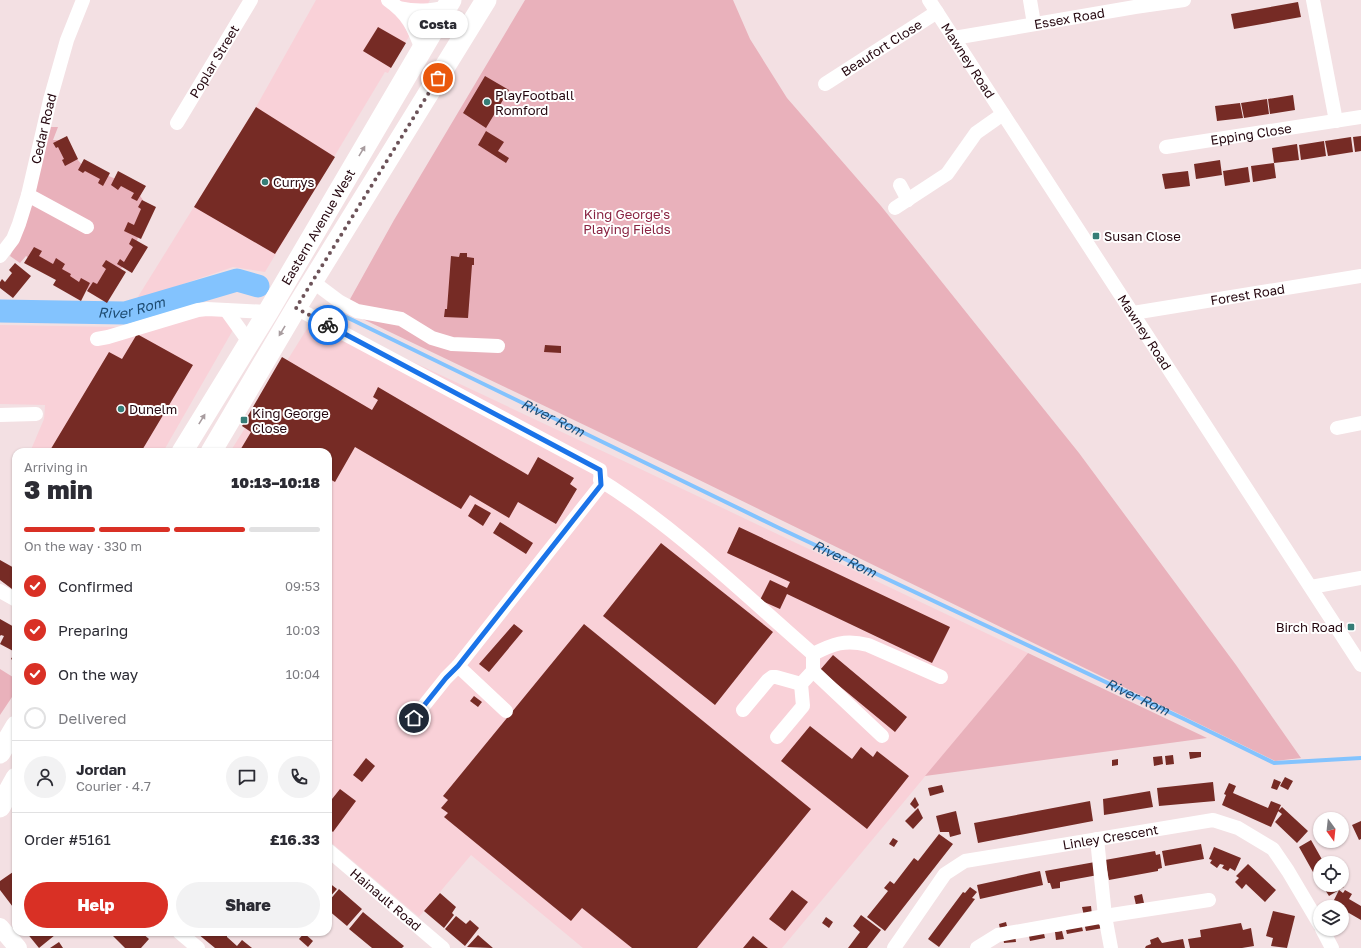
<!DOCTYPE html>
<html lang="en">
<head>
<meta charset="utf-8">
<style>
	:root { --surface:#fff; --page:#f2f2f3; --text:#2b2b33; --muted:#7c7c81; --line:#e1e1e2; --accent:#d93025 }
	body { margin:0; font-family:"Golos Text",sans-serif; background:var(--page); color:var(--text); height:100vh; display:flex; flex-direction:column; font-size:15px; white-space:nowrap }
	* { box-sizing:border-box; margin:0 }
	p { font-size:13px; color:var(--muted) }
	.icon { flex:none; width:22px; height:22px; fill:none; stroke:currentColor; stroke-width:2; stroke-linecap:round; stroke-linejoin:round }
	.map { position:relative; flex:1; overflow:hidden }
	.panel { position:absolute; left:12px; top:448px; width:320px; height:488px; display:flex; flex-direction:column; background:var(--surface); border-radius:12px; box-shadow:0 1px 3px #0004 }
	.panel>* { flex:none }
	.needle { width:26px; rotate:165deg }
	.controls { position:absolute; left:1313px; top:812px; display:grid; gap:8px }
	.controls a { display:grid; place-items:center; width:36px; height:36px; border-radius:50%; background:var(--surface); box-shadow:0 1px 3px #0004; font-size:20px }
	.pin { position:absolute; display:grid; place-items:center; width:34px; height:34px; color:#fff; margin:-17px; border:2px solid #fff; border-radius:50%; box-shadow:0 1px 4px #0007 }
	.courier { position:absolute; display:grid; place-items:center; width:40px; height:40px; margin:-20px; border:3px solid #1a73e8; border-radius:50%; background:#fff; color:#222; box-shadow:0 1px 5px #0007 }
	.bubble { position:absolute; height:28px; border-radius:14px; background:var(--surface); box-shadow:0 1px 3px #0004; font-size:13px; font-weight:800; line-height:28px; text-align:center }
	.headline em { font-style:normal; font-weight:800 }
	.headline div { display:flex; flex-direction:column-reverse }
	.headline { display:flex; align-items:center; justify-content:space-between; height:68px; padding:0 12px }
	h1 { font-size:26px; font-weight:800; line-height:30px }
	.bar { display:grid; grid-template-columns:repeat(4,1fr); gap:6px 4px; align-content:center; height:48px; padding:0 12px }
	.bar i { height:5px; border-radius:3px; background:var(--line) }
	.bar .selected { background:var(--accent) }
	.bar p { grid-column:span 4 }
	.line { display:flex; align-items:center; gap:10px; padding:0 12px; border-top:1px solid var(--line) }
	.line div { flex:1 }
	.round { display:grid; place-items:center; flex:none; width:42px; height:42px; border-radius:21px; background:var(--page) }
	ol { padding:0 12px; list-style:none }
	li { display:flex; align-items:center; gap:12px; height:44px }
	li p { margin-inline-start:auto }
	li .icon { padding:4px; border-radius:50%; background:var(--accent); color:#fff; stroke-width:4 }
	li:last-child { color:var(--muted) }
	li i { width:22px; height:22px; border:2px solid var(--line); border-radius:50% }
	.button { display:flex; gap:8px; margin-top:auto; padding:8px 12px }
	.button a { flex:1; height:46px; border-radius:24px; background:var(--accent); color:#fff; font-size:16px; font-weight:800; line-height:46px; text-align:center }
	.button a+a { background:var(--page); color:var(--text) }
	.map>svg:first-child { display:block }
</style>
</head>
<body>
<div class="map">
<svg width="1361" height="948" viewBox="0 0 1361 948">
	<rect width="100%" height="100%" fill="#f3e0e3"/>
	<path fill="#f9d1d8" d="M316 0H430L388 73 385 72 265 272 233 267 136 300 256 107Z
		M245 309 163 452H30L44 419 45 405 0 404V325L120 327Z
		M315 316 630 464 1028 653 782 948H583L471 855 419 917 328 840V452H230Z"/>
	<path fill="#e9b1bb" d="M525 0H733L750 39 787 98 881 206 1079 453 1236 665 1301 758 1275 761 691 476 344 310 394 220Z
		M47 127H58L53 140H61L83 166 134 186 146 205 134 253 101 293 67 284 26 256 20 263 10 256 26 223Z
		M1028 653 1207 738 925 776Z
		M0 669 16 679V691L0 715Z"/>
	<g fill="none" stroke-linecap="round" stroke-linejoin="round">
		<path stroke="#83c3fe" stroke-width="4" id="s1" d="M338 313 779 528 1184 719 1274 763 1361 758"/>
		<path stroke="#83c3fe" stroke-width="23" id="s2" d="M0 311 125 313 237 280 258 286"/>
	</g>
	<path fill="#762b25" d="M1298 2 1301 17 1234 29 1231 14Z
		M378 27 406 43 391 68 363 51Z
		M485 76 509 90 486 128 463 113Z
		M1293 95 1295 110 1270 114 1268 99Z
		M1267 99 1269 114 1244 118 1241 103Z
		M1240 103 1243 118 1217 121 1215 106Z
		M256 107 335 157 275 254 194 207Z
		M486 131 504 142 498 151 509 158 506 163 478 145Z
		M67 136 78 159 65 166 62 160 64 159 58 147 56 148 53 143Z
		M1361 136V151L1355 152 1353 137Z
		M1351 137 1353 152 1328 156 1325 141Z
		M1324 141 1326 156 1301 160 1299 145Z
		M1297 144 1299 160 1274 163 1272 148Z
		M84 159 110 173 103 186 98 183 100 179 85 171 83 173 78 170Z
		M1220 160 1222 175 1196 179 1194 164Z
		M1274 163 1276 178 1253 182 1251 166Z
		M1248 167 1250 182 1225 186 1223 171Z
		M118 171 146 186 137 201 131 198 134 193 121 186 118 190 111 185Z
		M1188 171 1190 186 1165 189 1162 174Z
		M142 200 156 207 141 239 124 231 128 222 134 225 141 209 138 207Z
		M132 238 148 247 132 273 117 264 120 259 124 262 133 247 129 244Z
		M34 247 42 251 39 256 53 264 56 258 65 264 62 269 71 274 70 276 79 282 81 278 90 283 81 301 53 285 56 280 24 263Z
		M460 253H467V257L474 258V265H472L468 318 444 317 445 309H447L451 256 459 257Z
		M106 260 126 272 107 303 87 291 93 282 97 284 106 269 102 266Z
		M15 263 31 276 13 298 0 288V282L2 279 5 282 12 273 9 270Z
		M137 334 193 365 141 452H49L109 352 122 359Z
		M545 345 561 346V353L544 352Z
		M282 357 372 410 378 400 373 397 378 387 528 475 538 457 574 478 570 484 577 489 556 524 518 502 509 518 470 495 461 509 355 447 335 482 328 478V452H239L251 432 242 426Z
		M475 504 491 513 483 526 468 516Z
		M500 522 533 543 526 554 493 533Z
		M739 527 950 627 932 663 787 594 780 609 760 600 770 580 787 588 790 582 727 553Z
		M661 543 773 632 715 705 603 616Z
		M0 560 16 569V582L12 589 0 580Z
		M0 619 16 628V662L11 659 15 652 0 644 4 636 1 635 0 636Z
		M514 624 523 631 489 672 479 664Z
		M584 624 811 809 697 948H632L582 908 571 921 444 817 448 813 441 808 448 800 443 796Z
		M833 655 907 717 895 732 820 670Z
		M474 696 482 702 478 707 470 701Z
		M810 726 852 759 861 747 873 757 877 751 909 776 867 829 781 761Z
		M1189 752H1201V757L1190 759Z
		M1173 755 1174 764 1166 765 1165 756Z
		M1162 756 1163 764 1154 766 1153 757Z
		M366 758 375 766 362 782 353 775Z
		M1118 759V765L1112 766V760Z
		M1285 777 1293 781 1288 790 1280 786Z
		M1274 779 1281 782 1277 790 1271 788Z
		M1213 782 1215 801 1159 806 1157 788Z
		M1229 783 1236 786 1233 793 1268 808 1271 801 1281 805 1271 827 1222 805 1226 795 1224 794Z
		M942 785 944 792 930 796 928 788Z
		M340 789 356 801 333 832 328 828V804Z
		M1150 791 1153 807 1104 815 1103 799Z
		M915 797 919 805 915 809 910 804Z
		M1090 801 1093 821 978 843 974 823Z
		M1282 807 1308 831 1297 843 1275 822 1282 814 1278 811Z
		M918 808 923 818 913 829 905 821Z
		M956 811 961 834 950 837 949 832H940L936 816Z
		M1361 821V839L1359 840 1352 825Z
		M939 834 953 844 885 931 867 917 888 891 884 888 890 881 894 884 914 858 918 861Z
		M893 838 898 841 894 847 889 844Z
		M1311 840 1324 863H1320V867L1313 872 1299 847Z
		M1201 844 1204 859 1165 866 1162 851Z
		M1214 847 1241 858 1235 871 1230 868 1228 871 1222 868 1224 865 1220 864 1217 868 1210 863 1212 860 1209 859Z
		M1155 851 1156 855 1160 854 1162 868 1158 869V871L1109 880 1105 860Z
		M1095 862 1098 875 1060 882V888L1052 889 1050 883H1048L1045 871Z
		M1248 864 1276 890 1265 902 1246 884 1242 889 1235 882 1239 878 1236 876Z
		M1040 871 1043 885 980 899 977 885Z
		M13 872 16 876V911L0 890V881Z
		M328 882 337 889 328 899Z
		M1322 885H1343L1344 887 1329 896Z
		M970 887 977 892 972 898 975 899 939 947 928 939 963 892 965 893Z
		M339 889 362 909 347 926 328 910V902Z
		M792 890 808 902 785 931 769 919Z
		M1339 890 1343 893 1345 890 1352 894 1349 899 1361 906V920L1342 909V907H1338L1332 904Z
		M440 893 456 907 452 913 454 915 444 928 424 911Z
		M1142 894 1144 903 1136 905 1134 896Z
		M1091 906 1092 915 1084 916 1082 907Z
		M1273 911 1295 916 1287 948 1271 946 1273 938 1266 936Z
		M363 912 404 946 402 948H372L349 929Z
		M861 915 881 930 867 948H848L860 932 853 926Z
		M456 916 466 924 470 920 479 928 465 946 445 929Z
		M826 917 833 922 829 928 822 923Z
		M1095 921 1103 928 1086 931 1084 923Z
		M1006 922 1007 926 1000 929 999 924Z
		M1081 923 1083 931 1067 934 1065 926Z
		M1241 923 1243 930 1251 928 1254 946 1242 948H1190L1188 939 1201 937 1200 930Z
		M1043 929 1045 938 1030 941 1028 932Z
		M1062 931 1064 939 1056 940 1055 932Z
		M26 932H53L55 935 39 948Z
		M109 932H141L149 939 141 948H125Z
		M200 932H227V937L237 946 242 940 252 948H215L198 934Z
		M304 933 313 941 308 947 299 939Z
		M478 935 493 948 467 947Z
		M1015 935 1016 942 1004 943 1003 937Z
		M753 936 768 948H743Z
		M1158 937 1162 943 1183 939 1185 948H1145L1146 946 1151 944 1150 940Z
		M59 942 63 948H50Z"/>
	<g fill="none" stroke-linecap="round" stroke-linejoin="round">
		<g stroke="#fff" stroke-width="14">
			<path d="M388 0C408 14 414 27 422 50"/>
			<path id="s3" d="M929 0 1361 665"/>
			<path d="M1030 0 1034 24"/>
			<path d="M1313 0 1336 121"/>
			<path d="M399 8C417 12 430 11 448 7"/>
			<path id="s4" d="M954 38 1135 7 1184 0"/>
			<path id="s5" d="M825 84 937 12"/>
			<path id="s6" d="M177 123 251 0"/>
			<path id="s7" d="M1166 147 1361 117"/>
			<path d="M900 185 908 200"/>
			<path d="M28 195 87 227"/>
			<path d="M895 208 947 174 976 133 1003 114"/>
			<path id="s8" d="M0 256 13 239 19 224 28 195 50 100 67 40 83 0"/>
			<path d="M312 281 340 302 357 311 401 319 432 338 452 344 498 346"/>
			<path d="M296 308 600 470 601 485 458 666 446 678 414 718"/>
			<path d="M226 310 249 342"/>
			<path id="s9" d="M1133 313 1361 276"/>
			<path d="M97 339 108 337 198 310 207 309 268 312"/>
			<path d="M0 415 36 414"/>
			<path d="M1337 428 1361 423"/>
			<path d="M600 480C677 528 744 594 813 654V671L882 736"/>
			<path d="M1311 587 1361 578"/>
			<path d="M0 591 16 600"/>
			<path d="M813 654C833 644 845 639 868 645L941 677"/>
			<path d="M458 666 506 711"/>
			<path d="M743 710 768 680 772 677H776L801 684"/>
			<path d="M777 737 803 706 801 684 813 671"/>
			<path d="M1097 839 1105 916 1111 948"/>
			<path id="s10" d="M328 850 443 948"/>
			<path d="M1322 929 1332 948"/>
			<path d="M179 932 198 948"/>
			<path id="s11" d="M894 948 945 874 965 861 1213 820 1238 828 1273 849 1288 871 1320 925"/>
			<path d="M977 948 998 935 1105 916 1209 900"/>
		</g>
		<path stroke="#fff" stroke-width="18" d="M0 927 18 948"/>
		<g stroke="#fff" stroke-width="21">
			<path id="s12" d="M182 452 268 312 451 0"/>
			<path d="M211 452 296 308 486 0"/>
			<path d="M0 753 16 726"/>
			<path d="M0 807 16 778"/>
		</g>
	</g>
	<defs><path id="oneway-solid" d="M-6-.8H1V-3.2L6.5 0L1 3.2V.8H-6Z"/></defs>
	<g fill="#a89c9f">
		<use href="#oneway-solid" transform="translate(362 151) rotate(-59)"/>
		<use href="#oneway-solid" transform="translate(282 331) rotate(121)"/>
		<use href="#oneway-solid" transform="translate(202 419) rotate(-58)"/>
	</g>
	<g fill="none" stroke-linecap="round" stroke-linejoin="round">
		<path stroke="#6d5359" stroke-width="4" stroke-dasharray="0 7.2" d="M328 325 296 308 438 78"/>
		<path stroke="#1a73e8" stroke-width="5" d="M328 325 600 470 601 485 458 666 446 678 414 718"/>
	</g>
	<g fill="#367d77" stroke="#fff" stroke-width="1.5">
		<circle cx="487" cy="102" r="4"/>
		<circle cx="265" cy="182" r="4"/>
		<rect x="1092" y="232" width="8" height="8" rx="2"/>
		<circle cx="121" cy="409" r="4"/>
		<rect x="240" y="416" width="8" height="8" rx="2"/>
		<rect x="1347" y="623" width="8" height="8" rx="2"/>
	</g>
	<g text-anchor="middle" stroke-width="4" stroke-linejoin="round" paint-order="stroke">
		<g font-size="13" fill="#25070f" stroke="#fff">
			<text dy="5" stroke="none"><textPath href="#s4" startOffset="117">Essex Road</textPath></text>
			<text dy="5" stroke="none"><textPath href="#s5" startOffset="67">Beaufort Close</textPath></text>
			<text dy="5" stroke="none"><textPath href="#s6" startOffset="72">Poplar Street</textPath></text>
			<text dy="5" stroke="none"><textPath href="#s3" startOffset="72">Mawney Road</textPath></text>
			<text dy="5" stroke="none"><textPath href="#s8" startOffset="136">Cedar Road</textPath></text>
			<text dy="5" stroke="none"><textPath href="#s7" startOffset="86">Epping Close</textPath></text>
			<text dy="5" stroke="none"><textPath href="#s12" startOffset="263">Eastern Avenue West</textPath></text>
			<text dy="5" stroke="none"><textPath href="#s9" startOffset="116">Forest Road</textPath></text>
			<text dy="5" stroke="none"><textPath href="#s3" startOffset="396">Mawney Road</textPath></text>
			<text dy="5" stroke="none"><textPath href="#s11" startOffset="261">Linley Crescent</textPath></text>
			<text dy="5" stroke="none"><textPath href="#s10" startOffset="76">Hainault Road</textPath></text>
		</g>
		<g font-size="13" fill="#25070f" stroke="#fff" text-anchor="start">
			<text x="495" y="100">PlayFootball<tspan x="495" dy="15">Romford</tspan></text>
			<text x="273" y="187">Currys</text>
			<text x="1104" y="241">Susan Close</text>
			<text x="129" y="414">Dunelm</text>
			<text x="252" y="418">King George<tspan x="252" dy="15">Close</tspan></text>
			<text x="1343" y="632" text-anchor="end">Birch Road</text>
		</g>
		<g font-size="13" fill="#892442" stroke="#fff">
			<text x="627" y="219">King George's<tspan x="627" dy="15">Playing Fields</tspan></text>
		</g>
		<g font-size="14" font-style="italic" fill="#1e4c72" stroke="#fff">
			<text dy="5" stroke="none"><textPath href="#s2" startOffset="132">River Rom</textPath></text>
			<text dy="5" stroke="none"><textPath href="#s1" startOffset="239">River Rom</textPath></text>
			<text dy="5" stroke="none"><textPath href="#s1" startOffset="563">River Rom</textPath></text>
			<text dy="5" stroke="none"><textPath href="#s1" startOffset="887">River Rom</textPath></text>
		</g>
	</g>
</svg>
<div class="controls">
<a><svg class="needle" viewBox="-14 -14 28 28"><path d="M0-13l5 13h-10z" fill="#e53935"/><path d="M0 13l5-13h-10z" fill="#7c7c81"/></svg></a>
<a><svg class="icon" aria-label="locate" viewBox="0 0 24 24"><circle cx="12" cy="12" r="6"/><path d="M12 2v4M12 18v4M2 12h4M18 12h4"/></svg></a>
<a><svg class="icon" aria-label="layers" viewBox="0 0 24 24"><path d="M12 4l9 5-9 5-9-5zM3 14l9 5 9-5"/></svg></a>
</div>
<div class="pin" style="left:438px;top:78px;background:#ea580c"><svg class="icon" aria-label="bag" viewBox="0 0 24 24"><path d="M5 8h14l-1 12H6zM9 8a3 3 0 0 1 6 0"/></svg></div>
<div class="pin" style="left:414px;top:718px;background:#1f2937"><svg class="icon" aria-label="home" viewBox="0 0 24 24"><path d="M3 11l9-7 9 7M6 9v11h12V9"/></svg></div>
<div class="courier" style="left:328px;top:325px"><svg class="icon" aria-label="bike" viewBox="0 0 24 24"><circle cx="6" cy="16" r="4"/><circle cx="18" cy="16" r="4"/><path d="M6 16l4-8h5l3 8M10 8l3 8H6M13 5h3"/></svg></div>
<div class="bubble" style="left:408px;top:10px;width:60px">Costa</div>
<section class="panel">
<div class="headline"><div><h1>3 min</h1><p>Arriving in</p></div><em>10:13–10:18</em></div>
<div class="bar"><i class="selected"></i><i class="selected"></i><i class="selected"></i><i></i><p>On the way · 330 m</p></div>
<ol>
<li><svg class="icon" aria-label="check" viewBox="0 0 24 24"><path d="M5 12l5 5 9-10"/></svg>Confirmed<p>09:53</p></li>
<li><svg class="icon" aria-label="check" viewBox="0 0 24 24"><path d="M5 12l5 5 9-10"/></svg>Preparing<p>10:03</p></li>
<li><svg class="icon" aria-label="check" viewBox="0 0 24 24"><path d="M5 12l5 5 9-10"/></svg>On the way<p>10:04</p></li>
<li><i></i>Delivered</li>
</ol>
<div class="line" style="height:72px"><a class="round"><svg class="icon" aria-label="person" viewBox="0 0 24 24"><circle cx="12" cy="8" r="4"/><path d="M4 21q1-7 8-7t8 7"/></svg></a><div><b>Jordan</b><p>Courier · 4.7</p></div><a class="round"><svg class="icon" aria-label="chat" viewBox="0 0 24 24"><path d="M4 5h16v11H9l-5 4z"/></svg></a><a class="round"><svg class="icon" aria-label="phone" viewBox="0 0 24 24"><path d="M5 4h4l2 5-3 2q2 4 5 5l2-3 5 2v4C11 20 4 13 5 4z"/></svg></a></div>
<div class="line" style="height:52px"><div>Order #5161</div><b>£16.33</b></div>
<div class="button"><a>Help</a><a>Share</a></div>
</section>
</div>
</body>
</html>
